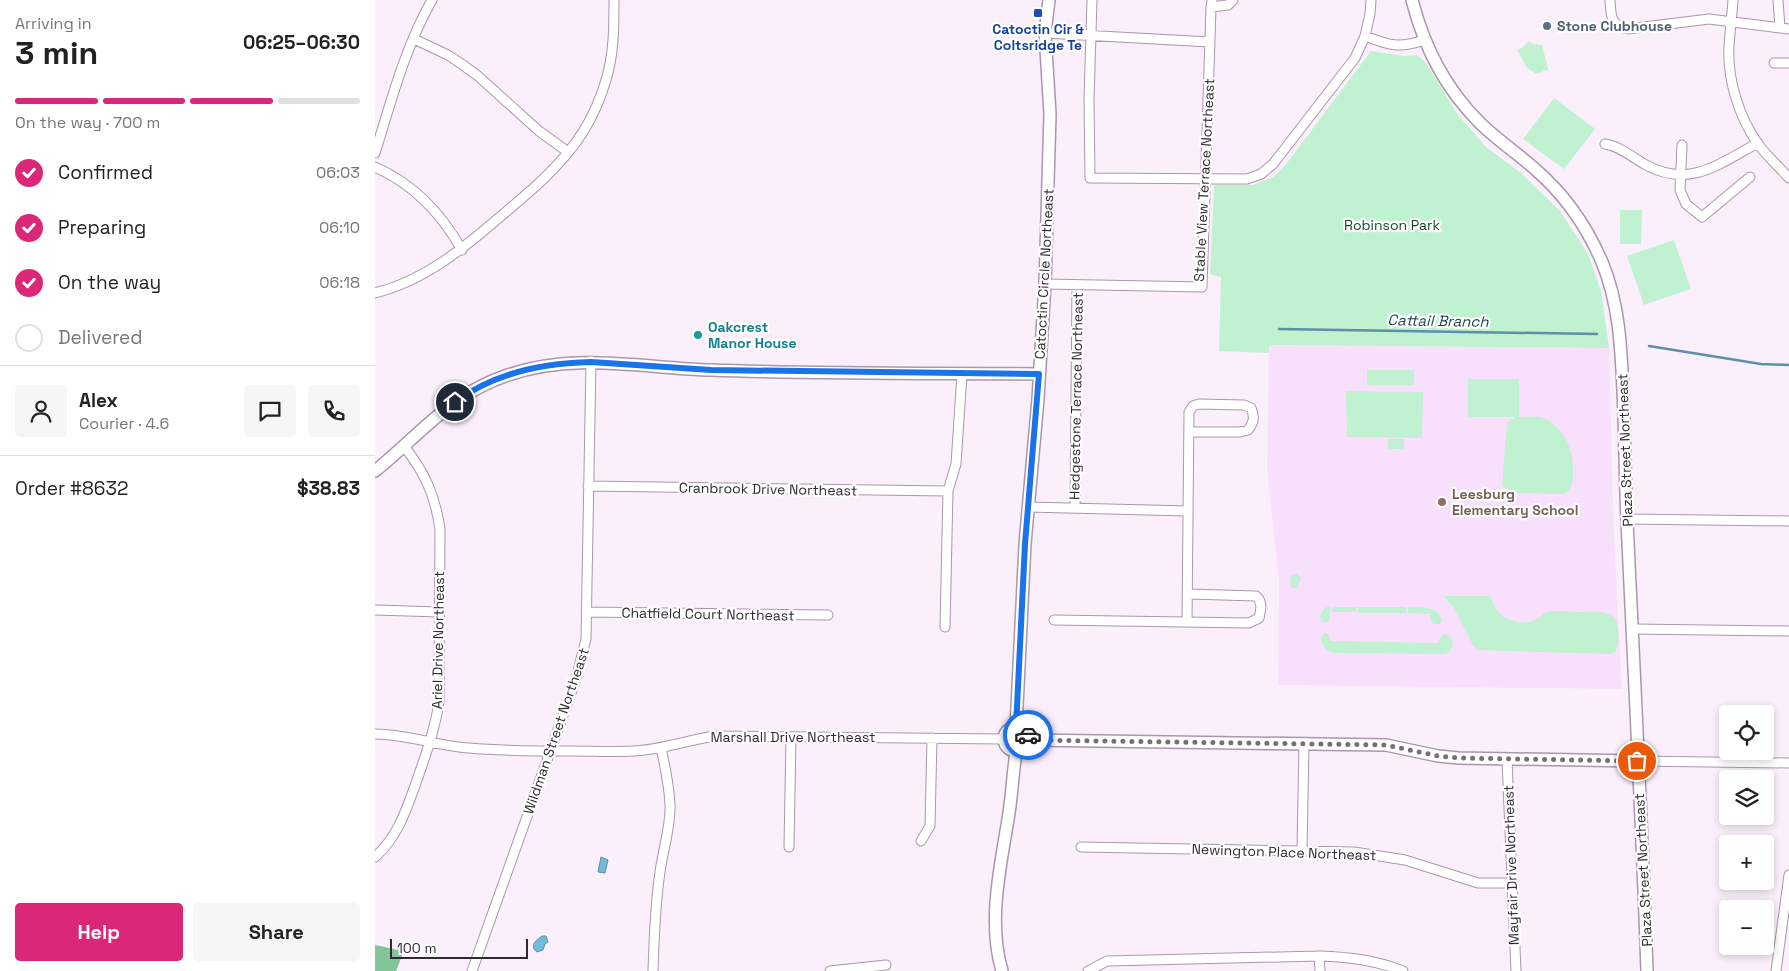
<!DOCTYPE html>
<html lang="en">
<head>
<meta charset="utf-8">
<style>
	:root { --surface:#fff; --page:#f6f6f6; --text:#222; --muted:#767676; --line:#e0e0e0; --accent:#db2777 }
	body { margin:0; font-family:"Space Grotesk",sans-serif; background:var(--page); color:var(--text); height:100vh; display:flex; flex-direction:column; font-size:19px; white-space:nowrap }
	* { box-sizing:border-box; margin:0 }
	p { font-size:16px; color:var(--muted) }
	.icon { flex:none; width:28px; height:28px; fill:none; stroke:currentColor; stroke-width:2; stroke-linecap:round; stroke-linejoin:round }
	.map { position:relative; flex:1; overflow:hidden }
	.drawer { display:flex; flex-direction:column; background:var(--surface); width:375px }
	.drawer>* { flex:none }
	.buttons { position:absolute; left:1344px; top:705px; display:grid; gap:10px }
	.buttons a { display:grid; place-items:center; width:55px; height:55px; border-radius:5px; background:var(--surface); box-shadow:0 2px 8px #0003; font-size:25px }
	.scale { position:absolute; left:15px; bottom:12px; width:138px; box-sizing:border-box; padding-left:5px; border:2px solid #302931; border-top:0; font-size:14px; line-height:18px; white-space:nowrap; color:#302931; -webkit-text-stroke:4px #fff; paint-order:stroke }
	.pin { position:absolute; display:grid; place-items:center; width:42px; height:42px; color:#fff; margin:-21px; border:2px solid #fff; border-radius:50%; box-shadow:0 1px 5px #0007 }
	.courier { position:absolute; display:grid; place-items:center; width:50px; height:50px; margin:-25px; border:4px solid #1a73e8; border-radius:50%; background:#fff; color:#222; box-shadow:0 1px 6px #0007 }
	.overview em { font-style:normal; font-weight:700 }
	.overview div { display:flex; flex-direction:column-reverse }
	.overview { display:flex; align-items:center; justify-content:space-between; height:85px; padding:0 15px }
	h1 { font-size:32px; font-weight:700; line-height:38px }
	.bar { display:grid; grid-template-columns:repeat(4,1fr); gap:8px 5px; align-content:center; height:60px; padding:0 15px }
	.bar i { height:6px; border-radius:4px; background:var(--line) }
	.bar .current { background:var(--accent) }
	.bar p { grid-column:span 4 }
	.line { display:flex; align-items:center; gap:12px; padding:0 15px; border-top:1px solid var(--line) }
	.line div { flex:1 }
	.round { display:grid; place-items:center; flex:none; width:52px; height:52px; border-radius:5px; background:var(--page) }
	ol { padding:0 15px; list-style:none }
	li { display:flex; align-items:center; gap:15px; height:55px }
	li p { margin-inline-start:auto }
	li .icon { padding:5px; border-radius:50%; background:var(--accent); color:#fff; stroke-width:4 }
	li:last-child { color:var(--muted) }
	li i { width:28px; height:28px; border:2px solid var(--line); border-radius:50% }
	.cta { display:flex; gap:10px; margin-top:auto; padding:10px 15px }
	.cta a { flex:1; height:58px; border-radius:5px; background:var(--accent); color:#fff; font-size:20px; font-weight:700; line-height:58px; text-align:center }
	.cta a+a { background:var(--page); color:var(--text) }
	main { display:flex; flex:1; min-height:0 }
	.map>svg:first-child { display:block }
</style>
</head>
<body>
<main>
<section class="drawer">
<div class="overview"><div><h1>3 min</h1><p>Arriving in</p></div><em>06:25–06:30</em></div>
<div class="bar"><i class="current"></i><i class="current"></i><i class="current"></i><i></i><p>On the way · 700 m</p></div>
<ol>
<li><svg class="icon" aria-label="check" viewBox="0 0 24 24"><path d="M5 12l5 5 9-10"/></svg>Confirmed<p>06:03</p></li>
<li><svg class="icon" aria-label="check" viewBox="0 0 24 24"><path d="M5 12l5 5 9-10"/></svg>Preparing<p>06:10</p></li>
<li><svg class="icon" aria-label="check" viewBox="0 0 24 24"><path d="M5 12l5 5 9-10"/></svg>On the way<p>06:18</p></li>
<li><i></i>Delivered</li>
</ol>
<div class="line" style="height:90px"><a class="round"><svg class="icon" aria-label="person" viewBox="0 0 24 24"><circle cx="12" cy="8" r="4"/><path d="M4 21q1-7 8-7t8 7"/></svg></a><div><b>Alex</b><p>Courier · 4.6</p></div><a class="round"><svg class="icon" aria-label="chat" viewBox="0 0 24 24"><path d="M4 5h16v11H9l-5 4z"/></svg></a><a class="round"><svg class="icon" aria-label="phone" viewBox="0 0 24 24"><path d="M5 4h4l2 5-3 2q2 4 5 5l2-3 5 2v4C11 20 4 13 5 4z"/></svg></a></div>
<div class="line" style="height:65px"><div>Order #8632</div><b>$38.83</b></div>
<div class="cta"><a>Help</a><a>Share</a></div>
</section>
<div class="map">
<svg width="1414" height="971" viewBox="0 0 1414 971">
	<rect width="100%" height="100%" fill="#fbeffc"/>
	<path fill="#f8e0fc" d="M894 345 1234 348 1239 537 1247 689 903 685 904 581 892 467Z"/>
	<path fill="#c0f1d0" d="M1154 41 1158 44 1167 45 1173 69 1162 74 1152 68 1142 50 1147 48Z
		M996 51 1029 56 1042 55 1051 63 1083 115 1112 148 1145 172 1185 211 1213 254 1226 291 1234 348 894 345V353L844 351 846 277 835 274 839 185H878L898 177 912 163Z
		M1179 98 1220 129 1189 169 1148 139Z
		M1245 210H1267L1266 244H1245Z
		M1299 240 1316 289 1269 305 1252 256Z
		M992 370H1039V385H992Z
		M1093 379H1144V417C1153 417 1162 415 1171 419 1191 431 1199 451 1198 473 1198 481 1197 489 1190 494L1140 493 1127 486 1132 422 1141 417H1093Z
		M971 391 1048 392 1047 438 972 437Z
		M1013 439H1029V449H1013Z
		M922 574 926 578 922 588H916L915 577 916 575Z
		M1068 596H1116C1119 616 1142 628 1160 620 1165 618 1168 613 1173 612 1182 610 1194 612 1204 612 1219 612 1242 608 1243 629 1244 638 1244 644 1240 652L1234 654 1103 650 1098 645 1079 608Z
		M955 606 954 620 951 623 947 622 945 618C946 612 948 607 955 606Z
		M957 607H981V612H957Z
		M983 607H1031V613H983Z
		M1033 607C1046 608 1064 605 1067 621L1065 624H1059L1056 621 1055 614 1033 613Z
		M949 633 953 634 956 641 1063 643 1065 637 1070 634 1076 637C1080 645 1077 651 1070 654L960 653C952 651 947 647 946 638Z"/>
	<path fill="#84c49a" d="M0 945 29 951 21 971H0Z"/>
	<path fill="#6fbbdc" stroke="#5c8fa9" d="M226 857 233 860 230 873 223 872Z
		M167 936H171L173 942 170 944 168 950 162 952C154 946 161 940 167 936Z"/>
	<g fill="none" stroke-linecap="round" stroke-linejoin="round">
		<path stroke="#5c8fa9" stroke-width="2.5" d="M904 329 1222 334
			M1274 346 1386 364 1414 365"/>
		<defs>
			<path id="street" d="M717 0 714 99 715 178 872 179 886 174 898 164 980 58 990 36 995 14 996 0
				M837 0 836 7 853 5 858 0
				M1235 0C1236 16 1235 25 1253 29L1334 19 1414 29
				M1358 0C1357 15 1355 31 1354 46 1352 79 1364 117 1383 144 1392 156 1404 167 1414 178
				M1403 0 1405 28
				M670 33 835 42
				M990 36C1014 45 1023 49 1049 40
				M39 39 73 55 88 65 103 76 164 131 193 152
				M1399 63H1414
				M1230 144C1245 146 1258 158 1271 165 1315 189 1345 163 1383 143
				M1307 145 1305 190 1311 204 1327 217 1375 177
				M0 153C16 102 30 47 57 0
				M0 167C39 184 66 213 87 250
				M670 284 827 287 836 7
				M0 293C49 281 89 248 126 216 156 191 187 165 208 132 218 116 226 97 231 80 239 54 239 26 239 0
				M213 486 573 491
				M653 507 813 511
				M700 508 702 285
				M1252 519 1414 521
				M0 610 65 612
				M213 612 453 615
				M679 620 874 623 884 618C886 609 888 602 881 596L813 594
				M812 622 814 412 818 406 824 404 869 405 876 408C880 417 879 422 873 430L865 432H814
				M570 627 573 491 581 464 587 374
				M1258 629 1414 631
				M0 734C32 734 62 746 94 748 128 751 163 751 197 751 217 751 238 752 258 751 286 750 312 740 340 736L629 739
				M1132 760 1141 971
				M1262 761 1414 763
				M546 841 555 826 557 738
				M414 847 416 737
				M706 847 979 852 1030 860 1103 883H1137
				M927 850 929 743
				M0 857C23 837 32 808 42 780 51 754 60 729 64 702L65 529C60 495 50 473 29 446
				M944 956 945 971
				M97 971 201 679 211 639 216 361
				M278 971C279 938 280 905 285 872 288 849 296 827 295 804 294 785 290 766 286 748
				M455 971 511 965
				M713 971 732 961 944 956C974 957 1000 960 1028 971
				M1401 971 1414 875"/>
			<path id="secondary" d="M1037 0C1049 47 1069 87 1104 122 1121 139 1142 153 1160 169 1189 194 1212 227 1227 262 1244 303 1246 346 1248 390 1250 434 1250 478 1252 521 1259 671 1267 821 1272 971
				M0 471C45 435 75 394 133 375 201 352 267 368 336 370 445 374 555 373 664 374
				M629 739a12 12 0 1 1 24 0a12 12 0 1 1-24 0Z
				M641 727 650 544 663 399 670 284 675 114 670 33 674 0
				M654 740 1011 745 1063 756 1084 758 1262 761
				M627 971C612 920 626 865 634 813 637 793 638 772 641 752"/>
		</defs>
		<use href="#street" stroke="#a997ac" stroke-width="11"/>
		<use href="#secondary" stroke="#a997ac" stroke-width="14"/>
		<use href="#street" stroke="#fff" stroke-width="9"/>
		<use href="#secondary" stroke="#fff" stroke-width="11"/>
	</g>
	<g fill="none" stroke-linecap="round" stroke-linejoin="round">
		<path stroke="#776e78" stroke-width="5" stroke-dasharray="0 9" d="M653 735 654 740 1011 745 1063 756 1084 758 1262 761"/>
		<path stroke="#1a73e8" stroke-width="6" d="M80 402C119 373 168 363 216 362L336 370 664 374 650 544 641 727 646 728 653 735"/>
	</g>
	<rect fill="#1a4fb4" stroke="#fff" stroke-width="2" x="658" y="8" width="10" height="10" rx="2.5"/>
	<circle fill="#5c6f8a" stroke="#fff" stroke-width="2" cx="1172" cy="26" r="5"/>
	<circle fill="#0f9aa8" stroke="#fff" stroke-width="2" cx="323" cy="335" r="5"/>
	<circle fill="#8d6e63" stroke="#fff" stroke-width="2" cx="1067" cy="502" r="5"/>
	<g text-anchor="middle" stroke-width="4.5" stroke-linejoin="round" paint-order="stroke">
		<g font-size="14" font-weight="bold" fill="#4e5e75" stroke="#fff" text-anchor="start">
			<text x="1182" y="31">Stone Clubhouse</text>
		</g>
		<g font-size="14" font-weight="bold" fill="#164399" stroke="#fff">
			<text x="663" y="34">Catoctin Cir &amp;<tspan x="663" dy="16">Coltsridge Te</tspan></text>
		</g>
		<g font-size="14" fill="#302931" stroke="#fff">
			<text transform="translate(829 180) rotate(-87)" y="5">Stable View Terrace Northeast</text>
			<text transform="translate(669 274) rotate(-87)" y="5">Catoctin Circle Northeast</text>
			<text transform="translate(701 396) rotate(-89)" y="5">Hedgestone Terrace Northeast</text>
			<text transform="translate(1250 450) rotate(-92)" y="5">Plaza Street Northeast</text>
			<text transform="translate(393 489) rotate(1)" y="5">Cranbrook Drive Northeast</text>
			<text transform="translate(333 614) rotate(1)" y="5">Chatfield Court Northeast</text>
			<text transform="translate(63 640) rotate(-89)" y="5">Ariel Drive Northeast</text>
			<text transform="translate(181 731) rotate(-71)" y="5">Wildman Street Northeast</text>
			<text x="418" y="742">Marshall Drive Northeast</text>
			<text transform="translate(909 852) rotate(2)" y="5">Newington Place Northeast</text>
			<text transform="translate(1136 865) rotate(-92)" y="5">Mayfair Drive Northeast</text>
			<text transform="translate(1268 870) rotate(-93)" y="5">Plaza Street Northeast</text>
		</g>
		<g font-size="14" fill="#15462a" stroke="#fff">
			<text x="1017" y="230">Robinson Park</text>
		</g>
		<g font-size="14" font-weight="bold" fill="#0d838f" stroke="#fff" text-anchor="start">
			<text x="333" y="332">Oakcrest<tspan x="333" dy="16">Manor House</tspan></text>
		</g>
		<g font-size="14" font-weight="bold" fill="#785e54" stroke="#fff" text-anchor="start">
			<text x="1077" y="499">Leesburg<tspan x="1077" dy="16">Elementary School</tspan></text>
		</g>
		<g font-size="15" font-style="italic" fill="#1d404f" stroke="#fff">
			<text transform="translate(1063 321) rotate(1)" y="5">Cattail Branch</text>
		</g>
	</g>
</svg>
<div class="buttons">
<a><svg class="icon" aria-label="locate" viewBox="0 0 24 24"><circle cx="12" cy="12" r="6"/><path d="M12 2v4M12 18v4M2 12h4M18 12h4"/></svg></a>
<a><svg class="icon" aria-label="layers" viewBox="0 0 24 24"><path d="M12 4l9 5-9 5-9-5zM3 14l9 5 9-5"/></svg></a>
<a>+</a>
<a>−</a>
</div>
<div class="scale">100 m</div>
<div class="pin" style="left:1262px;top:761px;background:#ea580c"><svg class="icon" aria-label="bag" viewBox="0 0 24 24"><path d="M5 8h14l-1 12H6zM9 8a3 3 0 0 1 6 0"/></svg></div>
<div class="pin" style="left:80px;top:402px;background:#1f2937"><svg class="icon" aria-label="home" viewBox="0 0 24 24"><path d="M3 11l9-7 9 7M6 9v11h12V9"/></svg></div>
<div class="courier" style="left:653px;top:735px"><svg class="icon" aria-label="car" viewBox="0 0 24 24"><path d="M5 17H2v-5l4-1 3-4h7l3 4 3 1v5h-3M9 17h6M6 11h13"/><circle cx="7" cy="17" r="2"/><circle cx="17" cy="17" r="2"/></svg></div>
</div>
</main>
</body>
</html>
